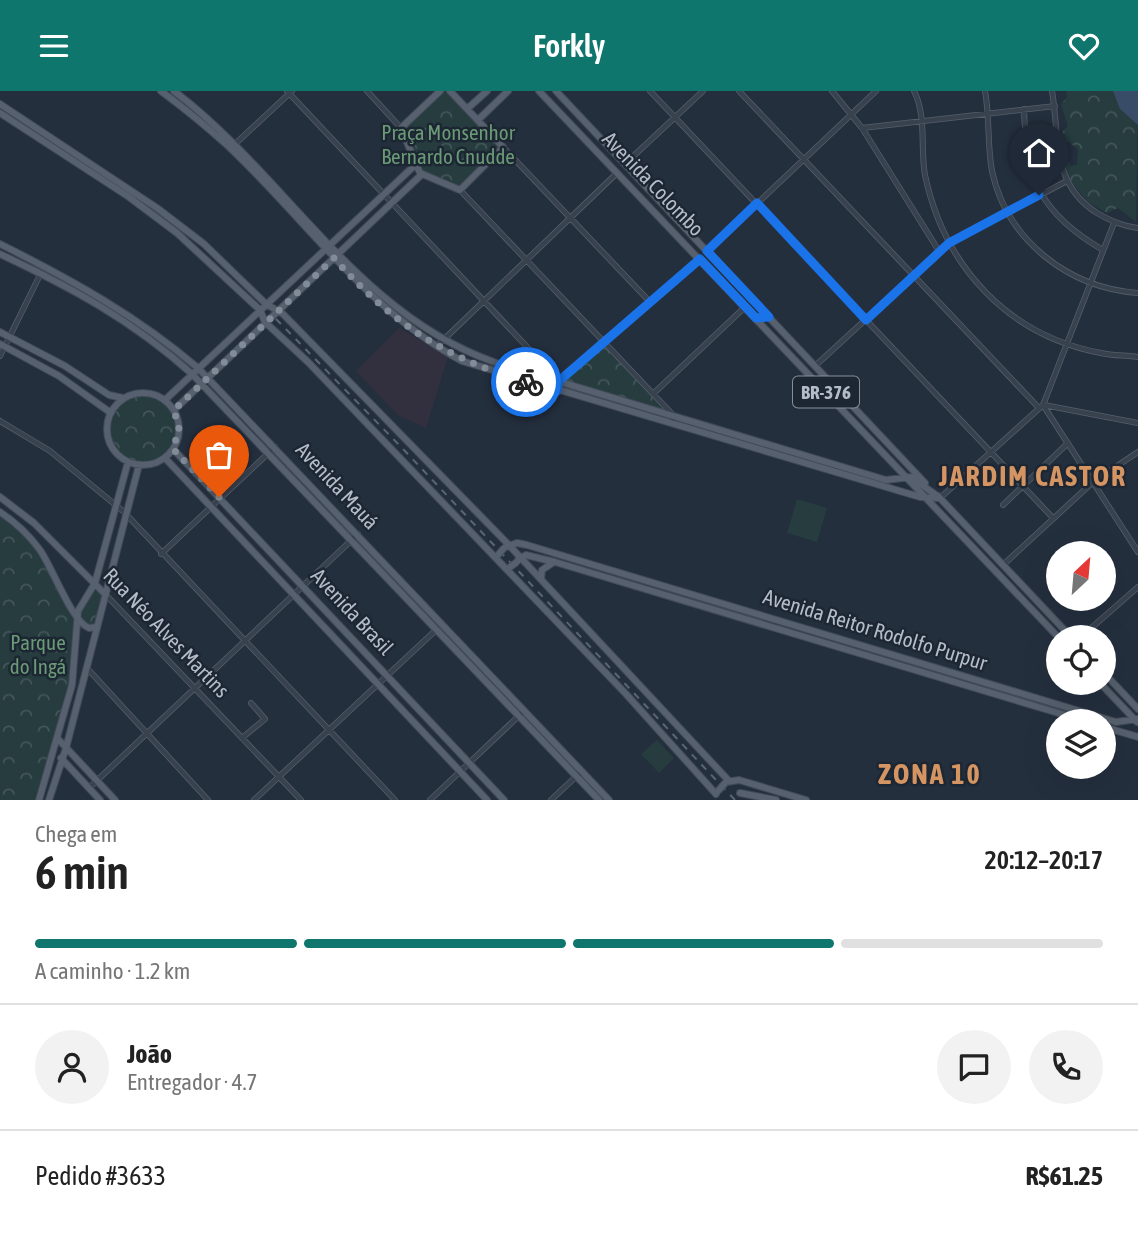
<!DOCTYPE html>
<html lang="pt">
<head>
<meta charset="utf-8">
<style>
	:root { --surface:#fff; --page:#f2f2f2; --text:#222; --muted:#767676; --line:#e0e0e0; --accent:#0f766e }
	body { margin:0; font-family:"Asap Condensed",sans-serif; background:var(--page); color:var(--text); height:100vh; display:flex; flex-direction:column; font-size:26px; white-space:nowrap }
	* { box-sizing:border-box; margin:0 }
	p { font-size:23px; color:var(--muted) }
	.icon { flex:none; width:38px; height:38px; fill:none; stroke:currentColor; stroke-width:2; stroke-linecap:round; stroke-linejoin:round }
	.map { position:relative; height:709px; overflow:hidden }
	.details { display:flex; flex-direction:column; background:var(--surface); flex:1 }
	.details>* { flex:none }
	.needle { width:46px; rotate:26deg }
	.fabs { position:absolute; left:1046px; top:450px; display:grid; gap:14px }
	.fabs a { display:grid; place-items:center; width:70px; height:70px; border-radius:50%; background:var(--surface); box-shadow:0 7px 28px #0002; font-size:35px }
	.pin { position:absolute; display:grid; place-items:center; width:60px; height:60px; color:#fff; margin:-72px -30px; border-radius:50% 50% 50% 0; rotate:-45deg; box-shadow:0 0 7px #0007 }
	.pin .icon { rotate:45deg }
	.courier { position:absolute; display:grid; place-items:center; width:70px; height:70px; margin:-35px; border:5px solid #1a73e8; border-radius:50%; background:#fff; color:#222; box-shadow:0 2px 9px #0007 }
	.overview em { font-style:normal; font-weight:600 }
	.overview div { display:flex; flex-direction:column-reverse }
	.overview { display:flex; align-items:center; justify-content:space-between; height:119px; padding:0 35px }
	h1 { font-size:46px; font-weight:600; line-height:52px }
	.bar { display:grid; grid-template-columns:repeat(4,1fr); gap:10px 7px; align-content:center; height:84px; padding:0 35px }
	.bar i { height:9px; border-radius:5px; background:var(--line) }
	.bar .current { background:var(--accent) }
	.bar p { grid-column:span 4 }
	.line { display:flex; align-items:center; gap:18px; padding:0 35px; border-top:2px solid var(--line) }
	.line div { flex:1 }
	.round { display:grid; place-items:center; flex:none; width:74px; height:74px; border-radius:37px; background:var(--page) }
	header { display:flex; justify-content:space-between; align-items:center; height:91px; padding:0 35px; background:var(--accent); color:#fff; font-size:32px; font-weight:600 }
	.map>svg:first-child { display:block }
</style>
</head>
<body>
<header><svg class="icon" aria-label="menu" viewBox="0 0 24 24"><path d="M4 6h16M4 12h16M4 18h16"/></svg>Forkly<svg class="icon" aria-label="heart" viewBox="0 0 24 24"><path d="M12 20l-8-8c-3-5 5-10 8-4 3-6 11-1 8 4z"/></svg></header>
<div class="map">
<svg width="1138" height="709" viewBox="0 0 1138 709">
	<defs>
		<pattern id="forest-crowns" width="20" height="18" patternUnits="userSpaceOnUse" patternTransform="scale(1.75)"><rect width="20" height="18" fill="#263c3f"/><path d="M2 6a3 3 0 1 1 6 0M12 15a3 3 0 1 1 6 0" fill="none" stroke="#435659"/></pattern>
	</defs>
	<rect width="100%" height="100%" fill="#242f3e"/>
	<path fill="#32303f" d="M399 237 448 265 426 337 398 324 356 280Z"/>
	<path fill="url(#forest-crowns)" d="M440 0H450L503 56 460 99 421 84 401 37Z
		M1066 0H1138L1136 131 1118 117 1107 122 1088 111 1067 85 1060 51 1071 75 1077 74 1078 59 1070 51 1065 52 1061 42 1068 35 1061 13 1067 6Z
		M605 250 674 325 559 290Z
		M107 338a36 36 0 1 1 72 0a36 36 0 1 1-72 0Z
		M0 421 39 459 76 527 95 492 106 504 97 536 89 537 77 529 76 573 36 709H0Z"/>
	<path fill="#263c3f" d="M797 408 827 417 817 451 787 442Z
		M657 649 674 667 659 682 641 663Z"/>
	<path fill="#394c67" d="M1113 0H1138V34L1120 18Z"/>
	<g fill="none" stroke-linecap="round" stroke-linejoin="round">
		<defs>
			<path id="minor" d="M287 0 559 290
				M367 0 401 37
				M650 0 1053 427
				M739 0 1039 317
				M832 0 862 37 939 160
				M914 0C927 26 920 56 925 84 944 175 1008 245 1101 262 1113 265 1126 264 1138 266
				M985 0C990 26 987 54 992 80 1007 150 1069 197 1138 202
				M1052 0C1060 47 1051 93 1097 122 1111 130 1122 135 1138 137
				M1024 18C1026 89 1041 123 1103 159
				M862 37 1055 15
				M234 54 292 0
				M503 56 650 211
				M626 72 703 0
				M460 99 674 325 672 333
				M707 160 876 0
				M437 255 617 82
				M0 265 41 182
				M815 275 949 152 1067 90
				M559 290 700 168
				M654 302 745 216
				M1043 314 1138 461
				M1044 314 1138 332
				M0 330 50 360 124 421 395 709
				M940 407 1043 314 1114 132
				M1003 414 1068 352
				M161 463 275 356
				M1003 474 1093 391 1138 361
				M106 504 301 709
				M1081 546 1138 496
				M86 576 208 709
				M242 647 265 628 251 612
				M89 697 358 443
				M254 709 437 538
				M430 709 524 620
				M551 709 582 680"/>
			<path id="major" d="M161 0C184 17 206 35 227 54 306 128 365 218 462 270L920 406 940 407
				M174 0C286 85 357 223 494 271L886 389 911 386 940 407
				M440 0 401 37 420 82 460 99 503 56 450 0
				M539 0 1059 547
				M556 0 925 392
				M0 13 157 117 204 153 266 213 283 223 505 450 729 690
				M467 18 487 0
				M0 22 129 106 177 142 260 219 265 231 308 271 626 603 716 703
				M478 29 508 0
				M0 153C72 189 137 225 198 277L609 709
				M0 163C72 197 132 229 192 283L599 709
				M0 241 65 275 109 304 123 307
				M0 253 59 285 111 322
				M107 338a36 36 0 1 1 72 0a36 36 0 1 1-72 0Z
				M165 309 414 75
				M174 319 421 84
				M173 358 504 709
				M165 367 487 709
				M938 405 1071 546
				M0 406 34 432 106 504
				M0 421C15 431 29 444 40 459 53 478 72 531 89 537L97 536
				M506 456 517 452 527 454 1116 631 1138 628
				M518 469 526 464 555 471 1085 630
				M541 488 542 479 554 471
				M1104 582 1138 618
				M1100 592 1137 631
				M1104 636 1138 646
				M58 648 115 709
				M61 667 100 709
				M727 691 739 689 806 709
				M740 702 776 709
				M39 709 72 594 78 520 95 492 128 371
				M49 709 66 657 139 374"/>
		</defs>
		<use href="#minor" stroke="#565f6c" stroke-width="6"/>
		<use href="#major" stroke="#414a57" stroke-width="8"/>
		<use href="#minor" stroke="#38414e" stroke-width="4.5"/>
		<use href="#major" stroke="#56606e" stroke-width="6"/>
		<path stroke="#5a6575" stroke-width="2" stroke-dasharray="7 7" stroke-linecap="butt" d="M276 228 404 359 735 709"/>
		<defs>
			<path id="major-bridge" d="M498 464 504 457
				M510 476 517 471
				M718 700 726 691"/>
		</defs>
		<use href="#major-bridge" stroke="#414a57" stroke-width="8" stroke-linecap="butt"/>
		<use href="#major-bridge" stroke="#56606e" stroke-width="6"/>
	</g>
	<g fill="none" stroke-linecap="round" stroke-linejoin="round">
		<path stroke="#828b98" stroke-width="7" stroke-dasharray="0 12.6" d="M219 406 173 358 179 338 174 319 334 167C389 230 446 268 526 291"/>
		<path stroke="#1a73e8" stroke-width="9" d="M526 291 557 300 559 290 700 168 756 227 769 226 707 160 757 112 866 229 949 152 1039 104"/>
	</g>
	<g text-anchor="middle" stroke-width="5" stroke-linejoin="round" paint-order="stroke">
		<rect fill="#1d2633" stroke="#878f9c" stroke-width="2" x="793" y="285.5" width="66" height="31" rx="5"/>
		<g font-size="19" font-weight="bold" fill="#b4bcc9">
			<text x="826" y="308">BR-376</text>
		</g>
		<g font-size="21" fill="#6b9a76" stroke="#1d2633">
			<text x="448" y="49">Praça Monsenhor<tspan x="448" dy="24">Bernardo Cnudde</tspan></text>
			<text x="38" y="559">Parque<tspan x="38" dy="24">do Ingá</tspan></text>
		</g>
		<g font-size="21" fill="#b4bcc9" stroke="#1d2633">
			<text transform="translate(653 93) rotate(46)" y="7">Avenida Colombo</text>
			<text transform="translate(337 395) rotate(47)" y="7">Avenida Mauá</text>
			<text transform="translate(352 521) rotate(47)" y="7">Avenida Brasil</text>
			<text transform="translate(875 539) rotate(17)" y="7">Avenida Reitor Rodolfo Purpur</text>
			<text transform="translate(166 542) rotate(46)" y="7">Rua Néo Alves Martins</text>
		</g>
		<g font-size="28" font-weight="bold" letter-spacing="2" fill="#d59563" stroke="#1d2633">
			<text x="1033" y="395">JARDIM CASTOR</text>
			<text x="930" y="693">ZONA 10</text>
		</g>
	</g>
</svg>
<div class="fabs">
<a><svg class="needle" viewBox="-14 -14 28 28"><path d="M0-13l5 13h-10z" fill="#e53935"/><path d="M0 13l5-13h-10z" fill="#767676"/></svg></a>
<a><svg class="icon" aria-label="locate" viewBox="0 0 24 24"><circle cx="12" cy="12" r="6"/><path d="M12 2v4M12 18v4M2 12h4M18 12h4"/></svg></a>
<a><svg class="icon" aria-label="layers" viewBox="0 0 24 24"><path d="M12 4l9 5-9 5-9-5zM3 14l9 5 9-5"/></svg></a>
</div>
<div class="pin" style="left:219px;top:406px;background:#ea580c"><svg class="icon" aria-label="bag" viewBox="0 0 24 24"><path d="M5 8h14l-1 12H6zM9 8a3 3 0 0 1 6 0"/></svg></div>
<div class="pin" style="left:1039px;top:104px;background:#1f2937"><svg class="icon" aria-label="home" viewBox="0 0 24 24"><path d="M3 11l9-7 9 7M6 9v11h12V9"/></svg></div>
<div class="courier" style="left:526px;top:291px"><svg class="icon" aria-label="bike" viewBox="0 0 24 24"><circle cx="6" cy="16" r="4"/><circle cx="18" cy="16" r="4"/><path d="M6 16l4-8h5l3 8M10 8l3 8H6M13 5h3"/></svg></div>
</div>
<section class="details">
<div class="overview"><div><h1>6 min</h1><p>Chega em</p></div><em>20:12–20:17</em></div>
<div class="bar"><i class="current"></i><i class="current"></i><i class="current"></i><i></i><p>A caminho · 1.2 km</p></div>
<div class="line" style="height:126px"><a class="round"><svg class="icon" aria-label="person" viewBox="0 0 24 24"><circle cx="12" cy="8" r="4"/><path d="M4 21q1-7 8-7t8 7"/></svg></a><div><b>João</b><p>Entregador · 4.7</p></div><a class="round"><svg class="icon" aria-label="chat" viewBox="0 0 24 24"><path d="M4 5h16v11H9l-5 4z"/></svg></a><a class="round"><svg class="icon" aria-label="phone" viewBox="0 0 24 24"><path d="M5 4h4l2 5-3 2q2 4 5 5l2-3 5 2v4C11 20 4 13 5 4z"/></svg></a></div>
<div class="line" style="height:91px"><div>Pedido #3633</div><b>R$61.25</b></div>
</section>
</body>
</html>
